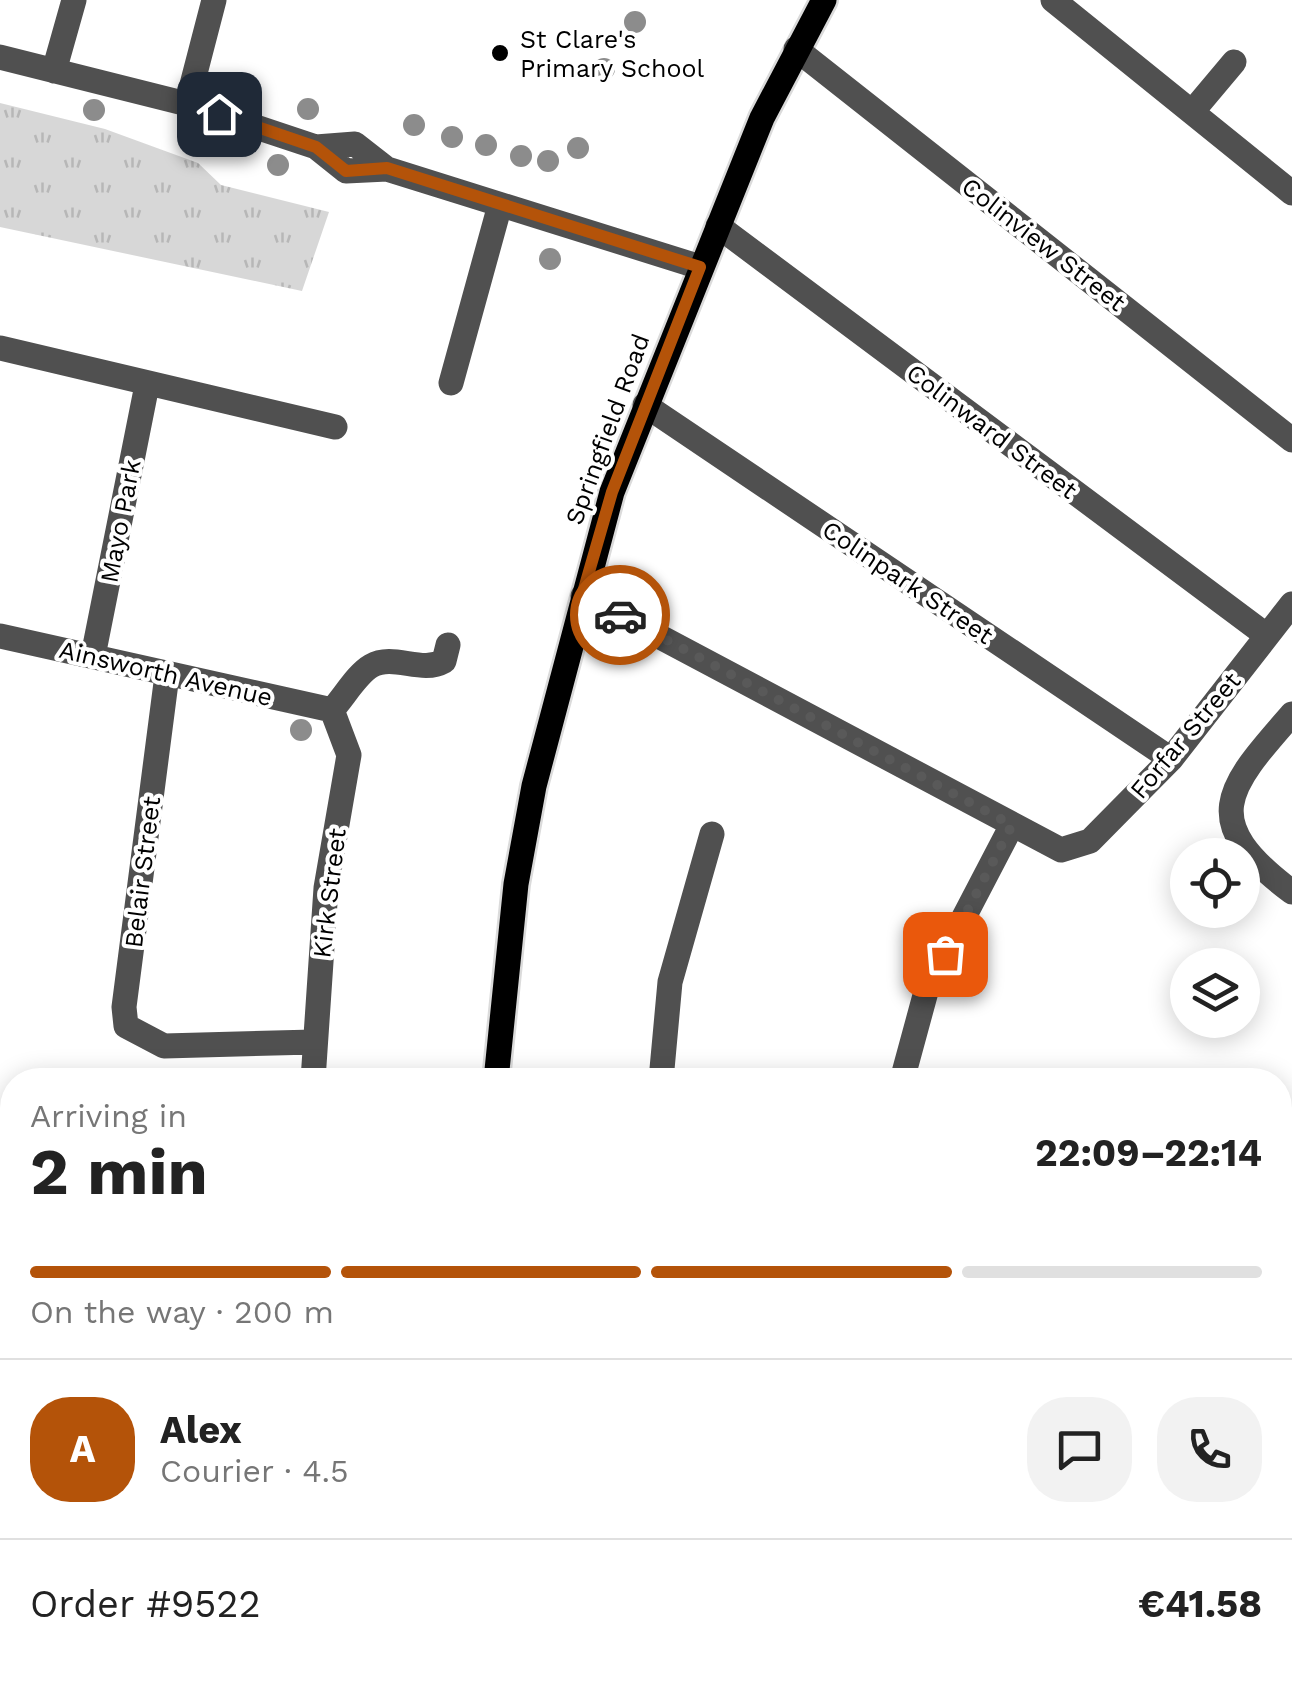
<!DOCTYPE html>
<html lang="en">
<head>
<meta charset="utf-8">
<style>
	:root { --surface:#fff; --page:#f2f2f2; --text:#222; --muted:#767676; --line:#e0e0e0; --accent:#b45309 }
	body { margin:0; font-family:"Work Sans",sans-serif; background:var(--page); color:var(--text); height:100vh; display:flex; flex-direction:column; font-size:38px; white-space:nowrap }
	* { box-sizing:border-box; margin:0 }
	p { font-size:32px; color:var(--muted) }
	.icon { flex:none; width:55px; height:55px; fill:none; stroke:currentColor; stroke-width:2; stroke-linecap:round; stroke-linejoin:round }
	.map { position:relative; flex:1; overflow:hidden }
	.side { position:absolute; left:0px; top:1068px; width:1292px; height:622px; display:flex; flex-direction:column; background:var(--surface); border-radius:40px 40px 0 0; box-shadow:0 5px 25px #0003 }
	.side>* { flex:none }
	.buttons { position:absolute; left:1170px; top:838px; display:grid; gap:20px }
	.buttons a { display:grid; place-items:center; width:90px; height:90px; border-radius:50%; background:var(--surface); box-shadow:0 5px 25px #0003; font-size:50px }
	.pin { position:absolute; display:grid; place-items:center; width:85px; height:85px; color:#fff; margin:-42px; border-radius:20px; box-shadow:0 5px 15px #0006 }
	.courier { position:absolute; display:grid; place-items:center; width:100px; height:100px; margin:-50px; border:8px solid #b45309; border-radius:50%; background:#fff; color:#222; box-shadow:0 2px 12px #0007 }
	.headline em { font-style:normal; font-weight:700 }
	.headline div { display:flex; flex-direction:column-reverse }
	.headline { display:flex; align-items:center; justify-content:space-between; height:170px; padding:0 30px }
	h1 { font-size:65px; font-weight:700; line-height:75px }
	.bar { display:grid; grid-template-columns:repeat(4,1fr); gap:15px 10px; align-content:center; height:120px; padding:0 30px }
	.bar i { height:12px; border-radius:8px; background:var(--line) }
	.bar .active { background:var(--accent) }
	.bar p { grid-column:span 4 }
	.line { display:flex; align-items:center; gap:25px; padding:0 30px; border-top:2px solid var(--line) }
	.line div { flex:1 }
	.round { display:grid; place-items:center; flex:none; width:105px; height:105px; border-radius:40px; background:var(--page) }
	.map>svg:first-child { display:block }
</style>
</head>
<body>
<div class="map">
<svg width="1292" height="1689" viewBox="0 0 1292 1689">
	<defs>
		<pattern id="grass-tufts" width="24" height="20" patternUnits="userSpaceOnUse" patternTransform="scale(2.5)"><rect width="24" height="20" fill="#d7d7d7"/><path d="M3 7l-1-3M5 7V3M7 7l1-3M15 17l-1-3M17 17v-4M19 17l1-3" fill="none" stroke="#b7b7b7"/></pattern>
	</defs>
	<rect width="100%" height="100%" fill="#fff"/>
	<path fill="url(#grass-tufts)" d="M0 103 105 129 198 163 221 185 329 212 302 291 0 227Z"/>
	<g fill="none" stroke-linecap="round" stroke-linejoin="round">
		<defs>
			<path id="major" d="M496 1080 516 884 534 786 612 492 762 118 824 0
				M497 1678 499 1689"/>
		</defs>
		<use href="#major" stroke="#dbdbdb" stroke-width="30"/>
		<path stroke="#505050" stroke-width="25" d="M1053 0 1292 193
			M796 49 1292 440
			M0 57 187 104 316 147 346 171 387 169
			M54 71 74 0
			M187 104 214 0
			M1192 112 1234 62
			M316 147 355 144 387 169 700 267
			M718 226 1266 635
			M0 348 335 427
			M451 383 500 205
			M645 405 1171 759
			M583 596 1061 850 1090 841 1171 759 1292 604
			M0 636 332 710
			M93 656 147 385
			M167 675 124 1007 126 1026 164 1046 314 1042
			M332 710C344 697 357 674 371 666 394 653 421 674 444 661L448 645
			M1292 714C1226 789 1197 821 1292 892
			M313 1080 326 888 349 755 332 710
			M661 1080 670 982 712 834
			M902 1080 927 988 1012 825
			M0 1218 12 1219
			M1280 1277 1289 1205
			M0 1409H12
			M1280 1551 1292 1547
			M271 1678 276 1689
			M643 1678 647 1689
			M1027 1679 1029 1678
			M96 1689V1678
			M398 1689 418 1678
			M1161 1689 1164 1678"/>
		<use href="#major" stroke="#000" stroke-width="25"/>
	</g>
	<g fill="#8c8c8c">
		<circle cx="635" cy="22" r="11"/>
		<circle cx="604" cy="69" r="11"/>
		<circle cx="308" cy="109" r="11"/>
		<circle cx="94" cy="110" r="11"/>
		<circle cx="414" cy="125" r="11"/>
		<circle cx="452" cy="137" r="11"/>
		<circle cx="486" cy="145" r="11"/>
		<circle cx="578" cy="148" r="11"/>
		<circle cx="521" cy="156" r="11"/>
		<circle cx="548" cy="161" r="11"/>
		<circle cx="278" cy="165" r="11"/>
		<circle cx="550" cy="259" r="11"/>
		<circle cx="301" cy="730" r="11"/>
	</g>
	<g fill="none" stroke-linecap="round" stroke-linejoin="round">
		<path stroke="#595959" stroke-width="10" stroke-dasharray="0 18" d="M620 615 1012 825 945 954"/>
		<path stroke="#b45309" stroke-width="12" d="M219 114 316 147 346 171 387 168 700 267 612 492 582 596 620 615"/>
	</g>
	<circle fill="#000" stroke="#fff" stroke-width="4" cx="500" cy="53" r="10"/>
	<g text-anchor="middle" stroke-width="8" stroke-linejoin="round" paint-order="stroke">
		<g font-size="25" fill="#000" stroke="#fff" text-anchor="start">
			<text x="520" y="48">St Clare's<tspan x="520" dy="29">Primary School</tspan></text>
		</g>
		<g font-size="25" fill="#000" stroke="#fff">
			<text transform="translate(1044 244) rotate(38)" y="9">Colinview Street</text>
			<text transform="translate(607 429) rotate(-70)" y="9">Springfield Road</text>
			<text transform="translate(992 431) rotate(37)" y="9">Colinward Street</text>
			<text transform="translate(120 521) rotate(-79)" y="9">Mayo Park</text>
			<text transform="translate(908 582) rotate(34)" y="9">Colinpark Street</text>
			<text transform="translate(166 673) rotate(13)" y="9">Ainsworth Avenue</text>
			<text transform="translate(1185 735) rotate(-50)" y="9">Forfar Street</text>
			<text transform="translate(142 872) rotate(-83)" y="9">Belair Street</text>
			<text transform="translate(329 893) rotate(-83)" y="9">Kirk Street</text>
		</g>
	</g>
</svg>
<div class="buttons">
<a><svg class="icon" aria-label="locate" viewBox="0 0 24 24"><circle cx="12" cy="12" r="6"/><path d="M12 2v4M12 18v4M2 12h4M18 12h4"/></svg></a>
<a><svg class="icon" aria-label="layers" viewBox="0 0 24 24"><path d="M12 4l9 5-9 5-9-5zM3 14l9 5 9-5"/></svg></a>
</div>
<div class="pin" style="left:945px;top:954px;background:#ea580c"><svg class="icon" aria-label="bag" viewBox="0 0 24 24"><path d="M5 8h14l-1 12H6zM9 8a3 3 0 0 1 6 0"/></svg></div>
<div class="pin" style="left:219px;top:114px;background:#1f2937"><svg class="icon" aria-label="home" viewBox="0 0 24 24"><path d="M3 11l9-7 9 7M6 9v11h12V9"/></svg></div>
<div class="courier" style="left:620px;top:615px"><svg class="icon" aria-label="car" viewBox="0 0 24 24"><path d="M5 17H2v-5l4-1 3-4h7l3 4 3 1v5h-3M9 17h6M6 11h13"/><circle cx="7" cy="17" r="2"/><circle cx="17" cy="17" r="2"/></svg></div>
<section class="side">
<div class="headline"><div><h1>2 min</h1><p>Arriving in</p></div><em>22:09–22:14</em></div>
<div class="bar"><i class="active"></i><i class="active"></i><i class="active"></i><i></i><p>On the way · 200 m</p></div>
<div class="line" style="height:180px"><b class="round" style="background:var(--accent);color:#fff">A</b><div><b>Alex</b><p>Courier · 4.5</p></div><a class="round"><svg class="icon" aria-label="chat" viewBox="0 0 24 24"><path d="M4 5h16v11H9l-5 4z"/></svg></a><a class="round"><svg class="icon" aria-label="phone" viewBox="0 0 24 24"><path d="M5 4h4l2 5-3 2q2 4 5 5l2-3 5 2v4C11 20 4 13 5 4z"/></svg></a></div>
<div class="line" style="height:130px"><div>Order #9522</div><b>€41.58</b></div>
</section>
</div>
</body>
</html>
